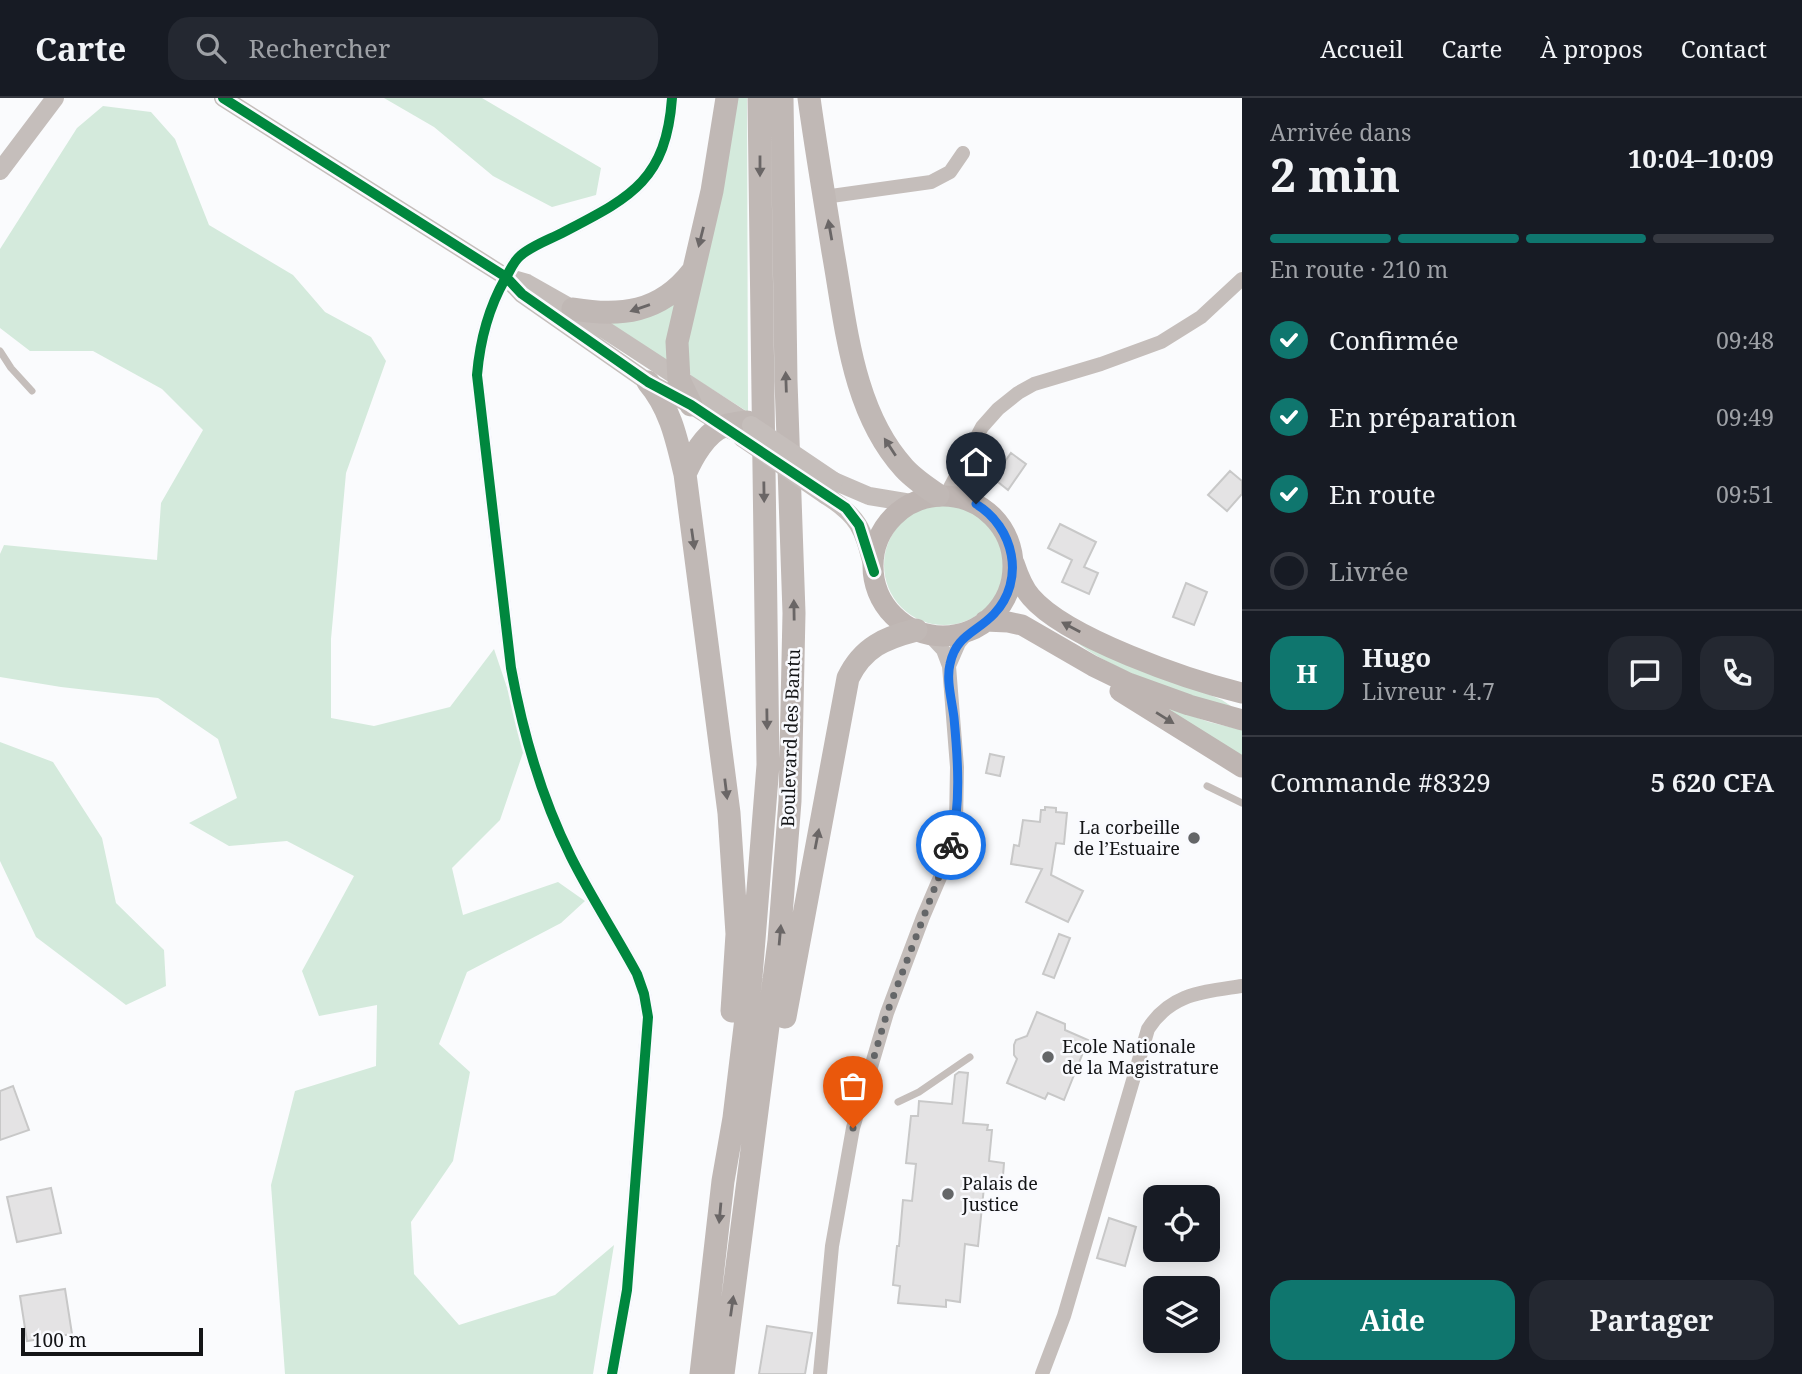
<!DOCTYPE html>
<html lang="fr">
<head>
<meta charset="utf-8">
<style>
	:root { --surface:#171b24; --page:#242831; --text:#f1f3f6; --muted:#9ea1a6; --line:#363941; --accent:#0f766e }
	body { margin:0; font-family:"Noto Serif",serif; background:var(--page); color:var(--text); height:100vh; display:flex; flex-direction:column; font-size:26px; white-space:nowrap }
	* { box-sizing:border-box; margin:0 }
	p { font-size:23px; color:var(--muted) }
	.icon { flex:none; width:38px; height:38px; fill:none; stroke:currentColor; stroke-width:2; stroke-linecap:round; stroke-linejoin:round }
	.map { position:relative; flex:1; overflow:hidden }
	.details { display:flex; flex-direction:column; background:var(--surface); width:560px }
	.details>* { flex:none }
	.controls { position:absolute; left:1143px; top:1087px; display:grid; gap:14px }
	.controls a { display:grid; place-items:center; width:77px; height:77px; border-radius:14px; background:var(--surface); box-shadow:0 4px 18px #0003; font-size:35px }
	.scale { position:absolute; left:21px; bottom:18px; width:182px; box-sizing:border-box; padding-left:7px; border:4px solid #141517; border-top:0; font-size:19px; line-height:24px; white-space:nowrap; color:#141517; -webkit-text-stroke:5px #f9fafe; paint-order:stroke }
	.pin { position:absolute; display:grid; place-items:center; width:60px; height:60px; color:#fff; margin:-72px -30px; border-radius:50% 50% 50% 0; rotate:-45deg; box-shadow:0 0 7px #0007 }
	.pin .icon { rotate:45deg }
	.courier { position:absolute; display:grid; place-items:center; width:70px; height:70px; margin:-35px; border:5px solid #1a73e8; border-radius:50%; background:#fff; color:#222; box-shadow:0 2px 9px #0007 }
	.overview em { font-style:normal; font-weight:700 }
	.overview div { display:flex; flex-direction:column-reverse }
	.overview { display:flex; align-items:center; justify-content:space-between; height:119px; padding:0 28px }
	h1 { font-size:46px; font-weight:700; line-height:52px }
	.bar { display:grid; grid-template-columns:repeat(4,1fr); gap:10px 7px; align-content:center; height:84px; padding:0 28px }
	.bar i { height:9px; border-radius:5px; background:var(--line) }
	.bar .current { background:var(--accent) }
	.bar p { grid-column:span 4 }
	.line { display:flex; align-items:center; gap:18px; padding:0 28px; border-top:2px solid var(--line) }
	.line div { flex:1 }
	.round { display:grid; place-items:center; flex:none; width:74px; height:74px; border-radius:21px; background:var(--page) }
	ol { padding:0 28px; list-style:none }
	li { display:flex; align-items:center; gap:21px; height:77px }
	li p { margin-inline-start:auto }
	li .icon { padding:7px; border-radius:50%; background:var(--accent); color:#fff; stroke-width:4 }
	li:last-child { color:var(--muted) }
	li i { width:38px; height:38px; border:4px solid var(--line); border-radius:50% }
	.action { display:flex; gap:14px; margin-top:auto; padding:14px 28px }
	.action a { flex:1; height:80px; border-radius:21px; background:var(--accent); color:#fff; font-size:28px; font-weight:700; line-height:80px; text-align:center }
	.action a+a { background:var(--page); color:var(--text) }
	header { display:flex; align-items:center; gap:42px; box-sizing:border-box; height:98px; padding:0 35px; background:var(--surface); border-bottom:2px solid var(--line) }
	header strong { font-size:33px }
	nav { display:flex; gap:38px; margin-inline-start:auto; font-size:24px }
	.search { width:490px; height:63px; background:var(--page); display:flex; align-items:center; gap:18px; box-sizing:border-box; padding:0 24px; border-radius:21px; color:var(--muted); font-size:26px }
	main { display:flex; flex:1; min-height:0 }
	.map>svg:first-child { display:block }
</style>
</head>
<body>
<header>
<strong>Carte</strong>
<div class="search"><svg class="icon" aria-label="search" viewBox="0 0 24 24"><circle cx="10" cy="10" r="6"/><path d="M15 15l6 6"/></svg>Rechercher</div>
<nav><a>Accueil</a><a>Carte</a><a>À propos</a><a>Contact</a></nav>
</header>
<main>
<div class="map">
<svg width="1242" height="1276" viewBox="0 0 1242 1276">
	<rect width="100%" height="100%" fill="#fafbfd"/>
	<path fill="#d4eadc" d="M384 0H482L601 70 596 97 552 109 493 78 434 29Z
		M736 0H747L748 314 691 278 687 268 684 251Z
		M103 8 151 14 175 41 209 127 293 177 325 214 371 239 386 263 346 375 331 541V620L374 628 450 609 494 551 526 646 500 722 452 770 463 817 558 784 585 803 561 825 467 874 439 946 470 974 453 1063 411 1124 414 1176 459 1227 555 1197 614 1147 593 1276H285L271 1087 295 993 376 968 377 907 319 918 302 873 354 778 287 743 229 748 189 725 237 700 218 641 158 600 61 589 0 579V456L4 447 157 462 161 405 203 332 162 291 93 253H30L0 230V151L77 30Z
		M683 193 670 266 602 223Z
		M884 467a60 60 0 1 1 120 0a60 60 0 1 1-120 0Z
		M1073 541 1222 602 1231 608 1225 609C1180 594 1108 572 1073 541Z
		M1160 606 1209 624 1242 632V661Z
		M0 644 53 664 102 740 116 805 164 852 166 888 126 907 36 839 0 763Z"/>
	<path fill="#e4e3e4" stroke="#c8c8c8" stroke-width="2" d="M1011 355 1026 366 1008 392 993 380Z
		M1230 373 1242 383V396L1227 413 1208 397Z
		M1060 426 1096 444 1084 469 1098 475 1089 496 1062 484 1072 462 1048 450Z
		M1186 485 1207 494 1194 527 1173 519Z
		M990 656 1004 659 1000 678 986 675Z
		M1045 709 1056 710V714L1067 715 1064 746 1056 745 1051 777 1083 793 1068 824 1026 804 1042 771 1011 766 1014 747 1019 748 1023 722 1040 724 1041 712H1045Z
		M1059 836 1070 840 1054 880 1043 876Z
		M1037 914 1065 926V932L1088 942 1064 1002 1048 995 1045 1001 1007 985 1017 961 1014 957V947L1016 942 1027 938Z
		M959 974 968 975 963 1025 988 1027 987 1032H992L989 1063 1004 1065 1002 1090 984 1089 978 1148 965 1146 960 1204 946 1202V1209L898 1205 900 1188 893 1187 897 1148H899L903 1102 912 1103 916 1066 906 1065 911 1018H918L919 1003 952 1006 955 977Z
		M13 988 29 1032 0 1042V993Z
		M51 1090 61 1135 17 1144 7 1099Z
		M1109 1120 1136 1129 1125 1168 1097 1160Z
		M65 1191 72 1236 27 1243 20 1198Z
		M767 1228 812 1235 805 1276H759Z"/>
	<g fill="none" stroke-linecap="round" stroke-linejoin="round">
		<path stroke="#c5bebb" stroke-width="7" d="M0 253 11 270 32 293
			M1207 688 1242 705
			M898 1004 919 994 970 959"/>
		<path stroke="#c5bebb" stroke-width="14" d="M824 99 931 84 950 74 963 55
			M974 352 976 406
			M946 397 982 329 998 311 1018 295 1034 286 1101 266 1161 244 1201 219 1242 181
			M949 568 959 545 970 532
			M612 1276 627 1192 648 919 644 896 637 876C616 837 591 799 571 759 541 699 523 636 511 570L477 277C480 242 488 211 505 181 510 173 513 164 520 158 531 148 548 142 562 135 629 100 666 84 672 0
			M820 1276 832 1148 853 1030 887 915 923 819 944 770 956 726 957 669 949 568 943 552 928 536
			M1042 1276 1064 1218 1148 931C1171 895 1203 894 1242 888"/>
		<path stroke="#c5bebb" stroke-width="18" d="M223 0 506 179 522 196 648 284 691 307 732 333
			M0 73 55 0
			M506 179 527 185 573 211 751 327
			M834 383 869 398 911 405
			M825 397C862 420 863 433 874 474"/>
		<path stroke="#beb5b2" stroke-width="21" d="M873 468a70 70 0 1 1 140 0a70 70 0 1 1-140 0Z
			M1014 465C1018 477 1023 490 1031 499 1066 540 1188 582 1242 595
			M985 523 1008 524 1022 527 1093 568 1128 585 1189 607 1242 622
			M1120 593 1242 669"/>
		<path stroke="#c0b8b5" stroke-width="23" d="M809 0C816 51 825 103 833 154 846 226 852 313 904 370 914 381 926 389 938 397
			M573 211C620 219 660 215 692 174
			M648 284C671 311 677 343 685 376L729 715 737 836 732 913
			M691 307 679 282 677 244 712 93 727 0
			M685 376C692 360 706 334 724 328 731 326 739 325 747 324
			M785 919 848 580C863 549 885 540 916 532
			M701 1276 723 1083 734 1020 751 879 768 667 759 0
			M723 1276 779 843 790 703 794 515 786 283 782 0"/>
		<path stroke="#c5bebb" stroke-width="18" d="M751 327 834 383
			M742 340 825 397"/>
		<defs>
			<path id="cycleway" d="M223 0 506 179 522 196 648 284 691 307 846 410 859 427 874 474
				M612 1276 627 1192 648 919 644 896 637 876C616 837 591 799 571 759 541 699 523 636 511 570L477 277C480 242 488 211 505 181 510 173 513 164 520 158 531 148 548 142 562 135 629 100 666 84 672 0"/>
		</defs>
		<use href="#cycleway" stroke="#f9fafe" stroke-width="15"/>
		<use href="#cycleway" stroke="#00873e" stroke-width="10"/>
	</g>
	<defs><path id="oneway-solid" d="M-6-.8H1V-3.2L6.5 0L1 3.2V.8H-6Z" transform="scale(1.75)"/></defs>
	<g fill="#6a6666">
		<use href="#oneway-solid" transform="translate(760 68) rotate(90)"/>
		<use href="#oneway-solid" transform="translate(830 132) rotate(-100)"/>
		<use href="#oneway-solid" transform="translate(701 139) rotate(104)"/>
		<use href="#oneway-solid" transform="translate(640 210) rotate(161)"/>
		<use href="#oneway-solid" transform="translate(786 284) rotate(-92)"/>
		<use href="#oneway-solid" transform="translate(890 349) rotate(-123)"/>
		<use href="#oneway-solid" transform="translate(764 394) rotate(89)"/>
		<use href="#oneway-solid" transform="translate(693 441) rotate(82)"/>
		<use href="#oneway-solid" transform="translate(794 512) rotate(-91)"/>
		<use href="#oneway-solid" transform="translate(767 621) rotate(89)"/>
		<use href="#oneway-solid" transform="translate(726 691) rotate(83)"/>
		<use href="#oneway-solid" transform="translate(817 741) rotate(-79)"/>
		<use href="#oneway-solid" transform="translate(780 837) rotate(-85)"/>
		<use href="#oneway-solid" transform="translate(720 1115) rotate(95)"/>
		<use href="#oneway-solid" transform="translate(732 1208) rotate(-82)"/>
	</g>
	<g fill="#696564">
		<use href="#oneway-solid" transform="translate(1071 529) rotate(-152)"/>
		<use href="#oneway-solid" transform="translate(1165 620) rotate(32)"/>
	</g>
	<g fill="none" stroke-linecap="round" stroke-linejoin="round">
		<path stroke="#646668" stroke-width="7" stroke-dasharray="0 12.6" d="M853 1030 887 915 951 747"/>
		<path stroke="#1a73e8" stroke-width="9" d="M951 747C961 706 958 662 954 620 952 603 946 582 950 566 956 537 976 535 994 516 1026 482 1014 429 976 406"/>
	</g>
	<g fill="#646668" stroke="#f9fafe" stroke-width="2.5">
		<circle cx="1194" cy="740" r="7"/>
		<circle cx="1048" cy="959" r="7"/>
		<circle cx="948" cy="1096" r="7"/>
	</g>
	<g text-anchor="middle" stroke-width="5" stroke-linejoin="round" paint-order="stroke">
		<g font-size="18" fill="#141517" stroke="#f9fafe">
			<text transform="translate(791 640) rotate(-88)" y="6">Boulevard des Bantu</text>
		</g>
		<g font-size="18" fill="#141517" stroke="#f9fafe" text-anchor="start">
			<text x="1180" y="736" text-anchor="end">La corbeille<tspan x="1180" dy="21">de l’Estuaire</tspan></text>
			<text x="1062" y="955">Ecole Nationale<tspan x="1062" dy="21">de la Magistrature</tspan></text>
			<text x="962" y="1092">Palais de<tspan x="962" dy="21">Justice</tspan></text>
		</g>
	</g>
</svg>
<div class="controls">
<a><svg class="icon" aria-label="locate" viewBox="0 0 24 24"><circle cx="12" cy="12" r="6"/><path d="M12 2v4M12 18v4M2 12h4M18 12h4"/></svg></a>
<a><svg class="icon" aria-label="layers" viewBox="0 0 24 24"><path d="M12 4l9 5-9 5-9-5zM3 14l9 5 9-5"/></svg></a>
</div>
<div class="scale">100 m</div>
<div class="pin" style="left:853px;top:1030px;background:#ea580c"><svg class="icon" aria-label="bag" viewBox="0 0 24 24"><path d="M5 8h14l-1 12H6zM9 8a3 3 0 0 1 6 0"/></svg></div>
<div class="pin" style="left:976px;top:406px;background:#1f2937"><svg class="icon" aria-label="home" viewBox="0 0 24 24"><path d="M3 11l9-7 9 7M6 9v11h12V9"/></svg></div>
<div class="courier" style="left:951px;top:747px"><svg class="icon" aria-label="bike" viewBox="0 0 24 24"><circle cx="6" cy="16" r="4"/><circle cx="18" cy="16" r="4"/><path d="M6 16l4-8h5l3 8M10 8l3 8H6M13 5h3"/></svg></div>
</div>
<section class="details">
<div class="overview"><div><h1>2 min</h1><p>Arrivée dans</p></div><em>10:04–10:09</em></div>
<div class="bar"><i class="current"></i><i class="current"></i><i class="current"></i><i></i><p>En route · 210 m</p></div>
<ol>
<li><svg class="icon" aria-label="check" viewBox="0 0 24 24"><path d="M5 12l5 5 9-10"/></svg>Confirmée<p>09:48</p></li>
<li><svg class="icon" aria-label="check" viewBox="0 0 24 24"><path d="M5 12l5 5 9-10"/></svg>En préparation<p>09:49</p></li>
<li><svg class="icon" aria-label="check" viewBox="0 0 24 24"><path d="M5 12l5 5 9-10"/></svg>En route<p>09:51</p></li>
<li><i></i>Livrée</li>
</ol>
<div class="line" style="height:126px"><b class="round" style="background:var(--accent);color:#fff">H</b><div><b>Hugo</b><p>Livreur · 4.7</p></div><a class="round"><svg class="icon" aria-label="chat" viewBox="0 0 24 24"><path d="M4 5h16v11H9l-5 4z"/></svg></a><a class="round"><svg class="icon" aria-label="phone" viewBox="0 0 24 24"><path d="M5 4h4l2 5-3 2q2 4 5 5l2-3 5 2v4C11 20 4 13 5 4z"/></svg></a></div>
<div class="line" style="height:91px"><div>Commande #8329</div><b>5 620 CFA</b></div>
<div class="action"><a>Aide</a><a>Partager</a></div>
</section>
</main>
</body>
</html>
